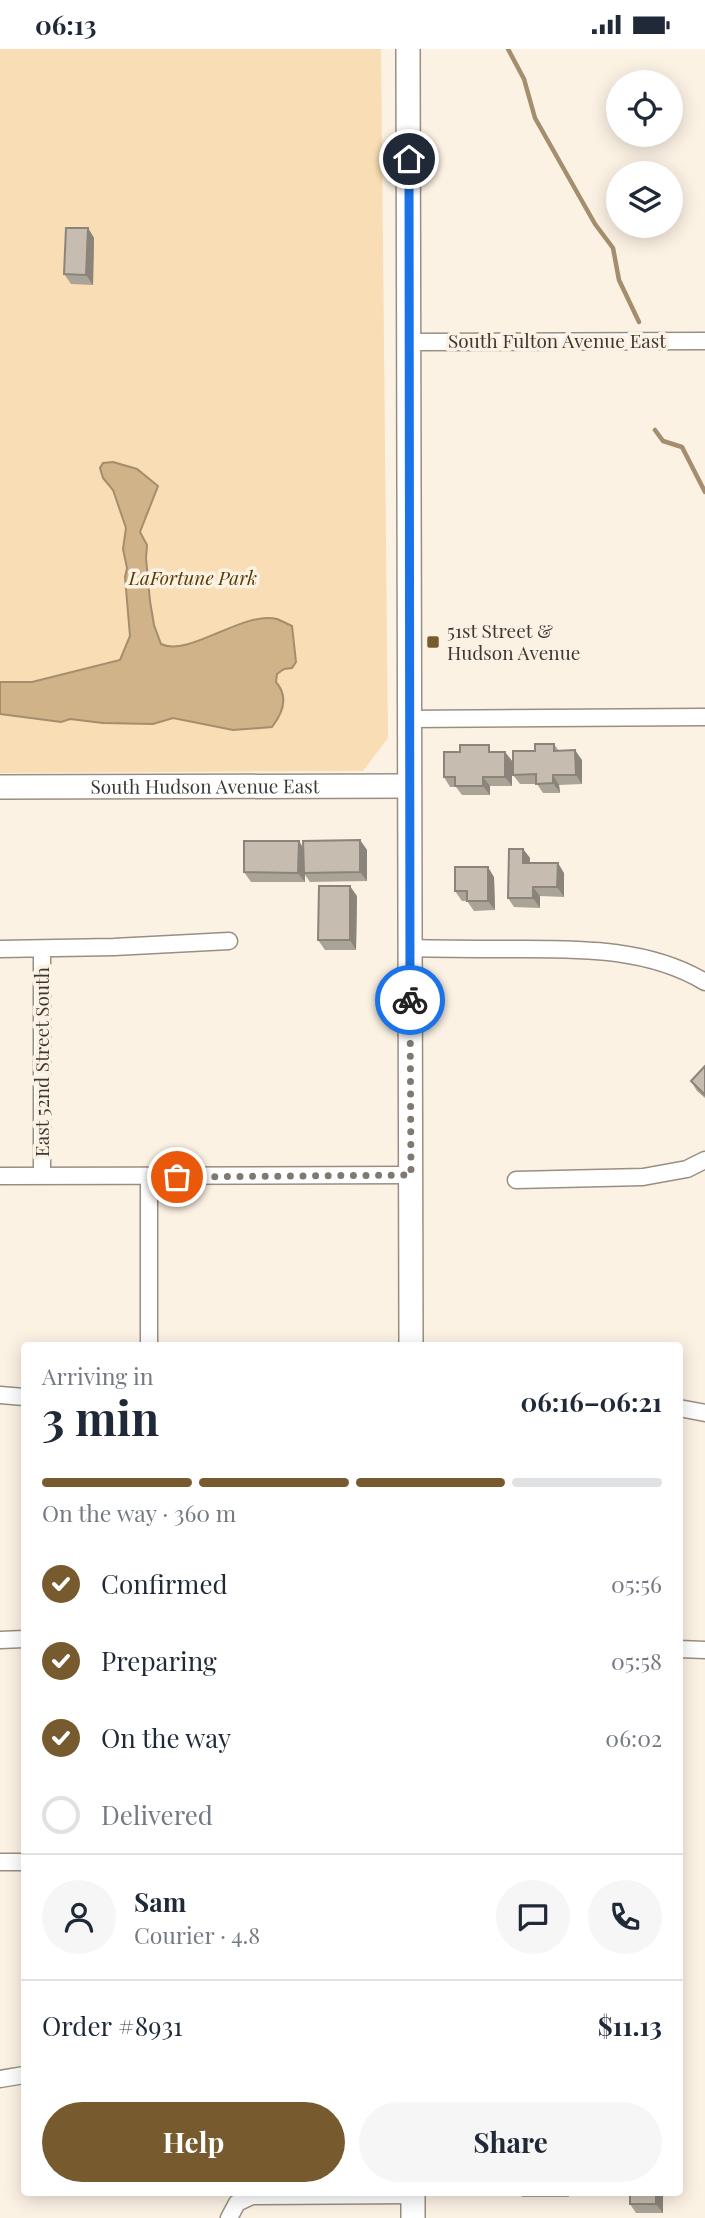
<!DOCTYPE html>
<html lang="en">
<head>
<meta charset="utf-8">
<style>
	:root { --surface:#fff; --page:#f6f6f7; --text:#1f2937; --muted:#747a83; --line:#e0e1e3; --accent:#775b2e }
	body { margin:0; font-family:"Playfair Display",serif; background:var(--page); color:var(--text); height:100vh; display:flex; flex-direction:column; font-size:26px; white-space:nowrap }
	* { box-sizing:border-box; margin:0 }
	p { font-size:23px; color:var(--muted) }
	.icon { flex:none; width:38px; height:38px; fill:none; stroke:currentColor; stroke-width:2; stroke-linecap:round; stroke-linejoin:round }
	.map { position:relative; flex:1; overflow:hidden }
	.sheet { position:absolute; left:21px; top:1293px; width:662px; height:854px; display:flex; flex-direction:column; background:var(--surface); border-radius:7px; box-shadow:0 4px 18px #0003 }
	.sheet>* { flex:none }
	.controls { position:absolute; left:606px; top:21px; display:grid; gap:14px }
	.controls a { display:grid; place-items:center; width:77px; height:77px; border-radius:50%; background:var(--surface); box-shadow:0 4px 18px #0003; font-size:35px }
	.pin { position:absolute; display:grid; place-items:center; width:60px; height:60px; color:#fff; margin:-30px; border:4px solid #fff; border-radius:50%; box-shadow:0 2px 7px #0007 }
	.courier { position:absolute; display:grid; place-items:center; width:70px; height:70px; margin:-35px; border:5px solid #1a73e8; border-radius:50%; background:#fff; color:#222; box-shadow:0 2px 9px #0007 }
	.summary em { font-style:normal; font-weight:700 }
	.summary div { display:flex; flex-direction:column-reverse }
	.summary { display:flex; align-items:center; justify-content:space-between; height:119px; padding:0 21px }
	h1 { font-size:46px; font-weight:700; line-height:52px }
	.bar { display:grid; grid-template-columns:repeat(4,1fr); gap:10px 7px; align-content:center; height:84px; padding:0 21px }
	.bar i { height:9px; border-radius:5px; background:var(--line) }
	.bar .on { background:var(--accent) }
	.bar p { grid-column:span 4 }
	.line { display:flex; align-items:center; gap:18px; padding:0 21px; border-top:2px solid var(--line) }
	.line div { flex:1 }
	.round { display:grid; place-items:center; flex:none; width:74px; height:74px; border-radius:37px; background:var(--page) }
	ol { padding:0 21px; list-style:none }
	li { display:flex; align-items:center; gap:21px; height:77px }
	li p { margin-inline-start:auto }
	li .icon { padding:7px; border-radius:50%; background:var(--accent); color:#fff; stroke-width:4 }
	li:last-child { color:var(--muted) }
	li i { width:38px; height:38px; border:4px solid var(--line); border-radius:50% }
	.action { display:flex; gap:14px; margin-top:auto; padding:14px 21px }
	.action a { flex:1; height:80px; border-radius:42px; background:var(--accent); color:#fff; font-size:28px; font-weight:700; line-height:80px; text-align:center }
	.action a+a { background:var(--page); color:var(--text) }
	.status { display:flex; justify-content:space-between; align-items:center; height:49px; padding:0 35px; background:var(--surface); direction:ltr }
	.status svg { height:19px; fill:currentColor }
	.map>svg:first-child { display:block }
</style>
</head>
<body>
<div class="status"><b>06:13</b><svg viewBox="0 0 49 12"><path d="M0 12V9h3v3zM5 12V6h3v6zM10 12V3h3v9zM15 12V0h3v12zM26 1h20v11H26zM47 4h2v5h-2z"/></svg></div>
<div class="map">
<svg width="705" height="2169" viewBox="0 0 705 2169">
	<rect width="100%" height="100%" fill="#fcf2e4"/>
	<path fill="#f9ddb4" d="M0 0H381L388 689 363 722 0 724Z"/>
	<path fill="#d0b388" stroke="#a48e6e" stroke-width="2" d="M113 413 137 420 158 437 140 483 147 496 146 509 150 552 154 576 161 595C188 609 244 561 277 570 282 572 288 575 292 577L296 613 292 619 284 620 277 625 276 633C289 648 283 664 272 678L233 681 173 669 153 675 103 674 70 670 61 673 0 665V633H32L120 611 130 587 125 528 127 519 123 500 126 479 113 441 103 429 100 419 103 414Z"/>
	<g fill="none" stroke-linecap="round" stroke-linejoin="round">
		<path stroke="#a48e6e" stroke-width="4.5" d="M508 0 524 30 535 69 595 175 613 199 619 231 639 273
			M655 381 663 392 682 398 705 443"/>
		<defs>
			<path id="street" d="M410 293 705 292
				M409 670 705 668
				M410 899C448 900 485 900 523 900 585 900 650 900 705 933
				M0 900 114 898 229 892
				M42 900V1127
				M0 1127 411 1126
				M149 1128V1297
				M516 1131 643 1128 687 1120 705 1111
				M0 1346 24 1348
				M679 1359 705 1364
				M0 1591 24 1590
				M679 1600 705 1601
				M0 1813H24
				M0 2030 24 2026
				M229 2169 237 2154 252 2147 413 2146"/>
			<g id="secondary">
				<path d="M408 0 411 1297"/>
				<path id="s1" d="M0 738 409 737"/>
				<path d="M413 2144V2169"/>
			</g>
		</defs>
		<use href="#street" stroke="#988f82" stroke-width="19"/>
		<use href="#secondary" stroke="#988f82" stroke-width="26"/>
		<use href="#street" stroke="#fff" stroke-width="16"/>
		<use href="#secondary" stroke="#fff" stroke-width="23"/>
	</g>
	<path fill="#aaa397" d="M88 179 94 189 93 236 71 235 64 225Z
		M554 695 559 702 582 711V735L559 736 560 744H543L537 735H520L513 726 535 702Z
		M494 703H505L512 712V737H490V746H462L456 738H450L444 728Z
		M360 791 367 801V832L310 833 305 826V833H251L244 823 299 792 303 799Z
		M523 800 530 809V814L564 824V848L540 847V859L514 858 508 849Z
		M494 828 495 861 474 862 467 852H462L455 842Z
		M357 847 356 901H325L318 891Z
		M705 1017V1049L697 1042 691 1032Z
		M519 2144H569V2148H522Z
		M663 2146V2164H636L630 2155Z"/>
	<path fill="#8b847b" d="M88 179 94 189 93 236 86 226Z
		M575 701 582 711V735L576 726Z
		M505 703 512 712V737L505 728Z
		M553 726 559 736 560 744 553 734Z
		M483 728 490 737V746L483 737Z
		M360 791 367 801V832L360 823Z
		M299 792 305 802 304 824 305 826V833L298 824Z
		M523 800 530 809 529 823 523 814Z
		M558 814 564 824V848L557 838Z
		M488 818 494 828 495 861 488 852Z
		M350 837 357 847 356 901 350 891Z
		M533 838 540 847V859L533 849Z
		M656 2144H662L663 2146V2164L656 2155Z"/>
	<path fill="#c6bdb0" stroke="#8b847b" stroke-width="2" d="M66 179H88L86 226 64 225Z
		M535 695H554V702L575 701 576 726H553V734L536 735V725L513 726V702H535Z
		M460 696H489V703H505V728H483V737H455V728H444V703H460Z
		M360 791V823L304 824 303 792Z
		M244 792H299L298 824 244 823Z
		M509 800H523V814H558L557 838H533V849H508Z
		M455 818H488V852H467V842H455Z
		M319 837H350V891H318Z
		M705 1017V1046L691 1032Z
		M630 2144H656V2155H630Z"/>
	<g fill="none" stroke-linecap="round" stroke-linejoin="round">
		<path stroke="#7f7971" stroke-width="7" stroke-dasharray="0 12.6" d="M177 1128 411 1126 410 951"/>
		<path stroke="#1a73e8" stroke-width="9" d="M409 110 410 951"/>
	</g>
	<rect fill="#775b2e" stroke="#fcf2e4" stroke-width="2.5" x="426" y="586" width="14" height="14" rx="3.5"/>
	<g text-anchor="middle" stroke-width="7" stroke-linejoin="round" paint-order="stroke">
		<g font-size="19" fill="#3c3833" stroke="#fcf2e4">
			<text x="557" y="299">South Fulton Avenue East</text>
			<text dy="7" stroke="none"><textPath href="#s1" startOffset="205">South Hudson Avenue East</textPath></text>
			<text transform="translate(42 1013) rotate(-90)" y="7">East 52nd Street South</text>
		</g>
		<g font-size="19" font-style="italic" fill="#593c04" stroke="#fcf2e4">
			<text x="193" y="536">LaFortune Park</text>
		</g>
		<g font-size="19" fill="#3c3833" stroke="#fcf2e4" text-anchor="start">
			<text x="447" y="589">51st Street &amp;<tspan x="447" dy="22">Hudson Avenue</tspan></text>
		</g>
	</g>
</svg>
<div class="controls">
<a><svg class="icon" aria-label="locate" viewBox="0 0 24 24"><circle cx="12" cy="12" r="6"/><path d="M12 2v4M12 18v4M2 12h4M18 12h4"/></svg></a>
<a><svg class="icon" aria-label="layers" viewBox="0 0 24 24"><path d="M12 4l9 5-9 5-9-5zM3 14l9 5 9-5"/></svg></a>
</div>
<div class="pin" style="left:177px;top:1128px;background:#ea580c"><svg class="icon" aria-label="bag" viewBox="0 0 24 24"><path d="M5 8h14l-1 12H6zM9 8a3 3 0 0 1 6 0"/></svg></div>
<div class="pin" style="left:409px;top:110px;background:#1f2937"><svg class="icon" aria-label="home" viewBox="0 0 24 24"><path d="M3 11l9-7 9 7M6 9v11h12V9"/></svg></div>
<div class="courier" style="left:410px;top:951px"><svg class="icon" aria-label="bike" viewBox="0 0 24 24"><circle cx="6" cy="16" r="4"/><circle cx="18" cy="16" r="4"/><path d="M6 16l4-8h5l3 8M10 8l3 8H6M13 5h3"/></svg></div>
<section class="sheet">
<div class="summary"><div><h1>3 min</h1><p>Arriving in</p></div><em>06:16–06:21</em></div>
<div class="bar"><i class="on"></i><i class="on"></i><i class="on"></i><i></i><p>On the way · 360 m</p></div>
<ol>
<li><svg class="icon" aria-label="check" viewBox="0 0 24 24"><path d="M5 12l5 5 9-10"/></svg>Confirmed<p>05:56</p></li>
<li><svg class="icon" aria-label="check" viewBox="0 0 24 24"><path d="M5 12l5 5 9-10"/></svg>Preparing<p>05:58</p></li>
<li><svg class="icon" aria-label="check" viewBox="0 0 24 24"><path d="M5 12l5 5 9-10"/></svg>On the way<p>06:02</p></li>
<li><i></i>Delivered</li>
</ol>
<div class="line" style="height:126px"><a class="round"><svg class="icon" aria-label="person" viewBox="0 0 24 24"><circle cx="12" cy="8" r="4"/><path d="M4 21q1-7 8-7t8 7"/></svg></a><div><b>Sam</b><p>Courier · 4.8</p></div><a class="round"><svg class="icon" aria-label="chat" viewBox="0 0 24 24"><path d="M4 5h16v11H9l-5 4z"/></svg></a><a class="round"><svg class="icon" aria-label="phone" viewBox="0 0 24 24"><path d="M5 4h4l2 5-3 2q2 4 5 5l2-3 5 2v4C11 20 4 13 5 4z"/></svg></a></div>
<div class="line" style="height:91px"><div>Order #8931</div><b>$11.13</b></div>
<div class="action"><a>Help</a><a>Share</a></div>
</section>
</div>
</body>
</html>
